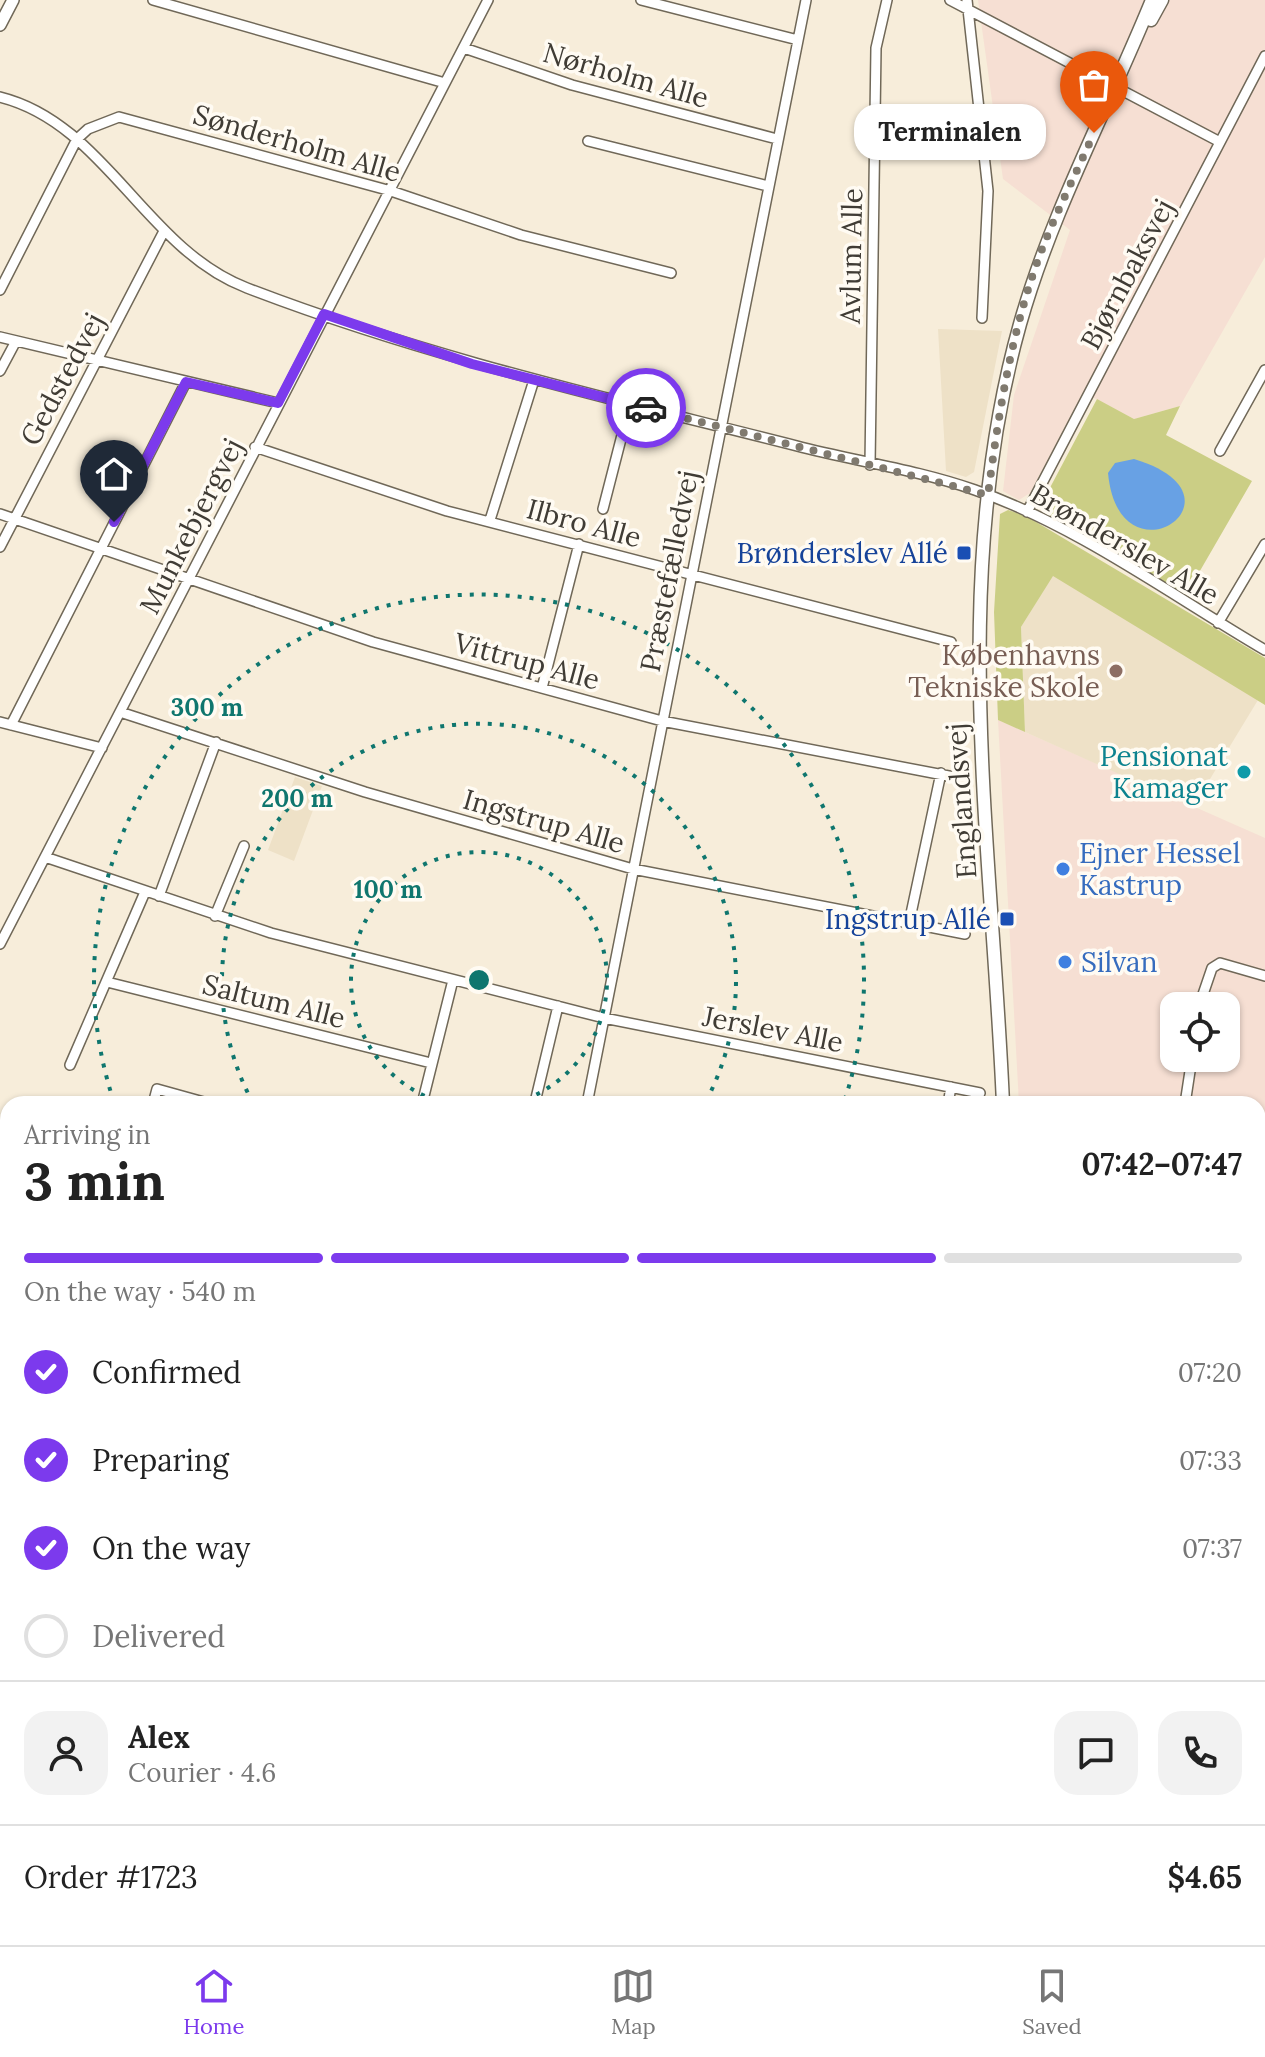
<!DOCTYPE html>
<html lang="en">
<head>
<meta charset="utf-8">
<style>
	:root { --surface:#fff; --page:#f2f2f2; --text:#222; --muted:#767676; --line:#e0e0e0; --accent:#7c3aed }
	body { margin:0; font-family:Lora,serif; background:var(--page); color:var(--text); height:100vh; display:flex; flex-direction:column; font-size:30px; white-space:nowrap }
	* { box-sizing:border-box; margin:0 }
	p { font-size:26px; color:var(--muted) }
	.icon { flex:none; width:44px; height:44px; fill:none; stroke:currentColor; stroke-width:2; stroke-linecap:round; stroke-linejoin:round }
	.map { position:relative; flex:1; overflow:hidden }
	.details { position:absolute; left:0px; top:1096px; width:1266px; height:850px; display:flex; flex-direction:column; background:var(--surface); border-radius:24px 24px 0 0; box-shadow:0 2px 6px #0004 }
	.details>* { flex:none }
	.tools { position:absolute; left:1160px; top:992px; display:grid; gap:16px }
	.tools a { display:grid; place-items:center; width:80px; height:80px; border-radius:16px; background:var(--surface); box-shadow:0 2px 6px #0004; font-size:40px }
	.pin { position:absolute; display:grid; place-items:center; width:68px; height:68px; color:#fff; margin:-82px -34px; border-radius:50% 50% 50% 0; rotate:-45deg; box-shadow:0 0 8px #0007 }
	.pin .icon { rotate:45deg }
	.courier { position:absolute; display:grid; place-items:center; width:80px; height:80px; margin:-40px; border:6px solid #7c3aed; border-radius:50%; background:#fff; color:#222; box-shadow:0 2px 10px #0007 }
	.bubble { position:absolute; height:56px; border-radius:24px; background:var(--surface); box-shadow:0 2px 6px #0004; font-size:26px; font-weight:700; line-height:56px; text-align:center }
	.head em { font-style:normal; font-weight:700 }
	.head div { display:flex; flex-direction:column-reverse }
	.head { display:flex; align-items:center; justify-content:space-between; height:136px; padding:0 24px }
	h1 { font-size:52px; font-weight:700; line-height:60px }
	.bar { display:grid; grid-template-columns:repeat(4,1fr); gap:12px 8px; align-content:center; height:96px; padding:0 24px }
	.bar i { height:10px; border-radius:6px; background:var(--line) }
	.bar .selected { background:var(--accent) }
	.bar p { grid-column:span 4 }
	.line { display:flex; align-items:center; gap:20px; padding:0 24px; border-top:2px solid var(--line) }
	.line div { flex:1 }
	.round { display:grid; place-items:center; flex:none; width:84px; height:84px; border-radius:24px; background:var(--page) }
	ol { padding:0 24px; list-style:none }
	li { display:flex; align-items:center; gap:24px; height:88px }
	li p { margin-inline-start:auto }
	li .icon { padding:8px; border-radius:50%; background:var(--accent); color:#fff; stroke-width:4 }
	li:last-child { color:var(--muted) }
	li i { width:44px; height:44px; border:4px solid var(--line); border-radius:50% }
	.tabs { display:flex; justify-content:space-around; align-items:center; height:112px; border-top:2px solid var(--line); background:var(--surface); font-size:22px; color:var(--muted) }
	.tabs a { display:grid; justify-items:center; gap:4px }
	.tabs .selected { color:var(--accent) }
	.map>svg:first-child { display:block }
</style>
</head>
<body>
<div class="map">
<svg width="1265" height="1945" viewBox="0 0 1265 1945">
	<rect width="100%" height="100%" fill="#f7edda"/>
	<path fill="#f6dfd3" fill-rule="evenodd" d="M978 0H1265V257L1180 406 1134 419 1083 392 1030 493 1019 500 1003 491 1014 395 1070 230 1003 179Z
		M998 720 1265 838V1479L1258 1496V1104H1019ZM1174 1006H1226V1058H1174Z"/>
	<path fill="#eee1c7" d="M938 329 1002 331 974 472 966 477 946 471Z
		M1053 575 1258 700 1193 807 1025 732 1021 627Z
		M295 777 322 786 294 861 268 850Z"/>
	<path fill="#cbce85" d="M1097 399 1134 419 1180 406 1166 435 1252 481 1186 595 1050 515 1044 499Z
		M1008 510 1026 516 1265 658V705L1053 576 1021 627 1025 732 998 720 994 612 1000 514Z
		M0 1192 8 1194V1297L2 1319Z"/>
	<path fill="#68a1e4" d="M1134 459C1257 496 1119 590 1108 473L1115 463Z"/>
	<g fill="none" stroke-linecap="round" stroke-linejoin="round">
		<path stroke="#68a1e4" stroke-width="3" d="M0 1185 8 1187"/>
		<defs>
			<path id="minor" d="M153 0 445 83
				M641 0 798 40
				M950 0 1220 142
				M967 0 988 191 982 318
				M464 48 572 85 777 139
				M0 97C105 123 145 249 247 288 426 357 612 399 797 446 855 461 918 470 975 490 1078 526 1171 595 1265 650
				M588 141 768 186
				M0 290 77 139 88 129 119 117 391 191 521 235 671 273
				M0 337 278 403
				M0 371 16 341
				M255 447 447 511 951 642
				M1220 451 1265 370
				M870 465 876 48 887 0
				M603 509 630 404
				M1027 512 1265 56
				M0 514 373 642 662 721 954 777
				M490 520 534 380
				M0 547 163 233
				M1218 623 1265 544
				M542 688 579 544
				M120 712 365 792 633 869 965 934
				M0 722 102 748
				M11 725 186 382
				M45 857 271 933 604 1018 980 1093
				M159 896 216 742
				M215 916 244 846
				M909 923 941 773
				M0 944 488 0
				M107 982 431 1063
				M1199 1006 1212 968 1220 963 1265 976
				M70 1065 145 892
				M536 1098 558 1006
				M153 1104 157 1089 211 1104
				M422 1104 453 980
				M587 1104 806 0
				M948 1104 951 1087
				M1185 1104 1192 1058
				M0 1133 8 1135
				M1258 1513 1265 1492
				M1258 1579V1612
				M1258 1632 1265 1650
				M1258 1694 1265 1693
				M97 1938 103 1945
				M680 1938 682 1945
				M415 1945 417 1938"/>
			<path id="tertiary" d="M0 25 13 0
				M0 1825 8 1827
				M1258 1934 1265 1930
				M1238 1945 1251 1938"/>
			<path id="secondary" d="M1151 20 1162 0
				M1003 1104C992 844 948 580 1020 324 1052 211 1108 108 1152 0
				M928 1945 929 1938
				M940 1945 941 1938"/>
		</defs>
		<use href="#minor" stroke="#706858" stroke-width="12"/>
		<use href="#tertiary" stroke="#706858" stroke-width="14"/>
		<use href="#secondary" stroke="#706858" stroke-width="15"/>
		<use href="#minor" stroke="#fff" stroke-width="9"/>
		<use href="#tertiary" stroke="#fff" stroke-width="11"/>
		<use href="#secondary" stroke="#fff" stroke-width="12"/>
	</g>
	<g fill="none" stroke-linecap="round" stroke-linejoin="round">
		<path stroke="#807a6f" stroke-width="8" stroke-dasharray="0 14.4" d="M646 408 988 495C999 410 1013 320 1046 239 1061 203 1078 169 1094 133"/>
		<path stroke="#7c3aed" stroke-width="10" d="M114 522 186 382 278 403 324 314 472 364 646 408"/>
	</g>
	<g fill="none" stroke="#0f766e" stroke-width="4" stroke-dasharray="4 8">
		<path d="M447 1104A128 128 0 1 1 511 1104"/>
		<path d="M253 1103A257 257 0 1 1 705 1103"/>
		<path d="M114 1102A385 385 0 1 1 844 1102"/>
	</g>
	<g fill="#1a4fb4" stroke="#fffbf3" stroke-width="3">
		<rect x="956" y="545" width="16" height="16" rx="4"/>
		<rect x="999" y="911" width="16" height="16" rx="4"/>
	</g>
	<circle fill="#8d6e63" stroke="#fffbf3" stroke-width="3" cx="1116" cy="671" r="8"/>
	<circle fill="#0f9aa8" stroke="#fffbf3" stroke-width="3" cx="1244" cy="772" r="8"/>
	<g fill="#3f7fe0" stroke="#fffbf3" stroke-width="3">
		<circle cx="1063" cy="869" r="8"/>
		<circle cx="1065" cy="962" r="8"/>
	</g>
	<g text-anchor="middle" stroke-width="7" stroke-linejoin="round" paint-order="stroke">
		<g font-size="28" fill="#403c35" stroke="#fffbf3">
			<text transform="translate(626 75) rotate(16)" y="10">Nørholm Alle</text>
			<text transform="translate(297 143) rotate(16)" y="10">Sønderholm Alle</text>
			<text transform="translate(851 256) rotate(-89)" y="10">Avlum Alle</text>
			<text transform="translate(1127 274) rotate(-62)" y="10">Bjørnbaksvej</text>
			<text transform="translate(62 379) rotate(-62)" y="10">Gedstedvej</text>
			<text transform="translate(584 523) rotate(15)" y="10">Ilbro Alle</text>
			<text transform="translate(191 526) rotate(-63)" y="10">Munkebjergvej</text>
			<text transform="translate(1125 544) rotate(30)" y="10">Brønderslev Alle</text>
			<text transform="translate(669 571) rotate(-79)" y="10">Præstefælledvej</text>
			<text transform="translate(527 661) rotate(15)" y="10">Vittrup Alle</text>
			<text transform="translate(961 801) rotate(-94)" y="10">Englandsvej</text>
			<text transform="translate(544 821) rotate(16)" y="10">Ingstrup Alle</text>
			<text transform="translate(274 1001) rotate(14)" y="10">Saltum Alle</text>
			<text transform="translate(773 1029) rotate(11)" y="10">Jerslev Alle</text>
		</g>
		<g font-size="28" fill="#164399" stroke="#fffbf3" text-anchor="end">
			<text x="948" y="563">Brønderslev Allé</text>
			<text x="991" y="929">Ingstrup Allé</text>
		</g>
		<g font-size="28" fill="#785e54" stroke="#fffbf3" text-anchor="end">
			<text x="1100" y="665">Københavns<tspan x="1100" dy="32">Tekniske Skole</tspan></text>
		</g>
		<g font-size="28" fill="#0d838f" stroke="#fffbf3" text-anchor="end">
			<text x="1228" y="766">Pensionat<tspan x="1228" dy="32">Kamager</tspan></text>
		</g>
		<g font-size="28" fill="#366cbe" stroke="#fffbf3" text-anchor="start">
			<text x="1079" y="863">Ejner Hessel<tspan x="1079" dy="32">Kastrup</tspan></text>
			<text x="1081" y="972">Silvan</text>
		</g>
	</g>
	<circle cx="479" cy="980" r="12" fill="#0f766e" stroke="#fffbf3" stroke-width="4"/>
	<g font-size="24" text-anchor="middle" font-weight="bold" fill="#0f766e" stroke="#fffbf3" stroke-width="7" stroke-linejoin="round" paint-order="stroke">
		<text x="207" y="716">300 m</text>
		<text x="297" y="807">200 m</text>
		<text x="388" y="898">100 m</text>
	</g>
</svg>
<div class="tools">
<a><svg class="icon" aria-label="locate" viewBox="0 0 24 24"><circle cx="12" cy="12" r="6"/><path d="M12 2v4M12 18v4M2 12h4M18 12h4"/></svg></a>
</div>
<div class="pin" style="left:1094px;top:133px;background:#ea580c"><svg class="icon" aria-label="bag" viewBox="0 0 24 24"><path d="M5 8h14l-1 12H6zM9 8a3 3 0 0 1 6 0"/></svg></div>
<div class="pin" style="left:114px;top:522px;background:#1f2937"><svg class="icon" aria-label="home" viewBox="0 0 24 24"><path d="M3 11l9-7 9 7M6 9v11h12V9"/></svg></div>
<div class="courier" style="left:646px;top:408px"><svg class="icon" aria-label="car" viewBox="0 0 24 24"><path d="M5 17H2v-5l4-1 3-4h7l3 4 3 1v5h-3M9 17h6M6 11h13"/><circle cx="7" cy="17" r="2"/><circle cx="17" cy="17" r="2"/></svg></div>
<div class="bubble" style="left:854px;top:104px;width:192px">Terminalen</div>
<section class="details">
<div class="head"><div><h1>3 min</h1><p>Arriving in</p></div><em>07:42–07:47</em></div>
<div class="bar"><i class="selected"></i><i class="selected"></i><i class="selected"></i><i></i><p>On the way · 540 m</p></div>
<ol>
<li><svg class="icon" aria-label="check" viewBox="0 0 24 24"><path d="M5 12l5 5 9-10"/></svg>Confirmed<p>07:20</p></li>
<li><svg class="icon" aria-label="check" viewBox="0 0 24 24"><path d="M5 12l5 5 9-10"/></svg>Preparing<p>07:33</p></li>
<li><svg class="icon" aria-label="check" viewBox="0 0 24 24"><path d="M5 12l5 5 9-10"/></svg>On the way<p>07:37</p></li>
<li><i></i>Delivered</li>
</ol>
<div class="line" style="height:144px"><a class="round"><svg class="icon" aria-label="person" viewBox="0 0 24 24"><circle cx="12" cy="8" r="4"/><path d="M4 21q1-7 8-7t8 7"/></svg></a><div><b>Alex</b><p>Courier · 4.6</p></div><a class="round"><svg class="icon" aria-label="chat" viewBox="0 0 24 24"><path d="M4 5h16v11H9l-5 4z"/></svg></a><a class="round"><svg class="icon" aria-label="phone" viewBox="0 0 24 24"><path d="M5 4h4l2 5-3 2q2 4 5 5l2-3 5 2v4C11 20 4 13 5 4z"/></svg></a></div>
<div class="line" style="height:104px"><div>Order #1723</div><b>$4.65</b></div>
</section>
</div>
<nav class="tabs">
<a class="selected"><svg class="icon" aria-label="home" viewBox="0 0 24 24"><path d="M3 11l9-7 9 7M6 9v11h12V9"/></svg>Home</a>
<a><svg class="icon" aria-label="map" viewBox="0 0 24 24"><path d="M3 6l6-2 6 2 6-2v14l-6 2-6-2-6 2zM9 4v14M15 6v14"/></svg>Map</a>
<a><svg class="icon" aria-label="saved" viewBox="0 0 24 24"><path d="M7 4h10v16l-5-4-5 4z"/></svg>Saved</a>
</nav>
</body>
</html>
